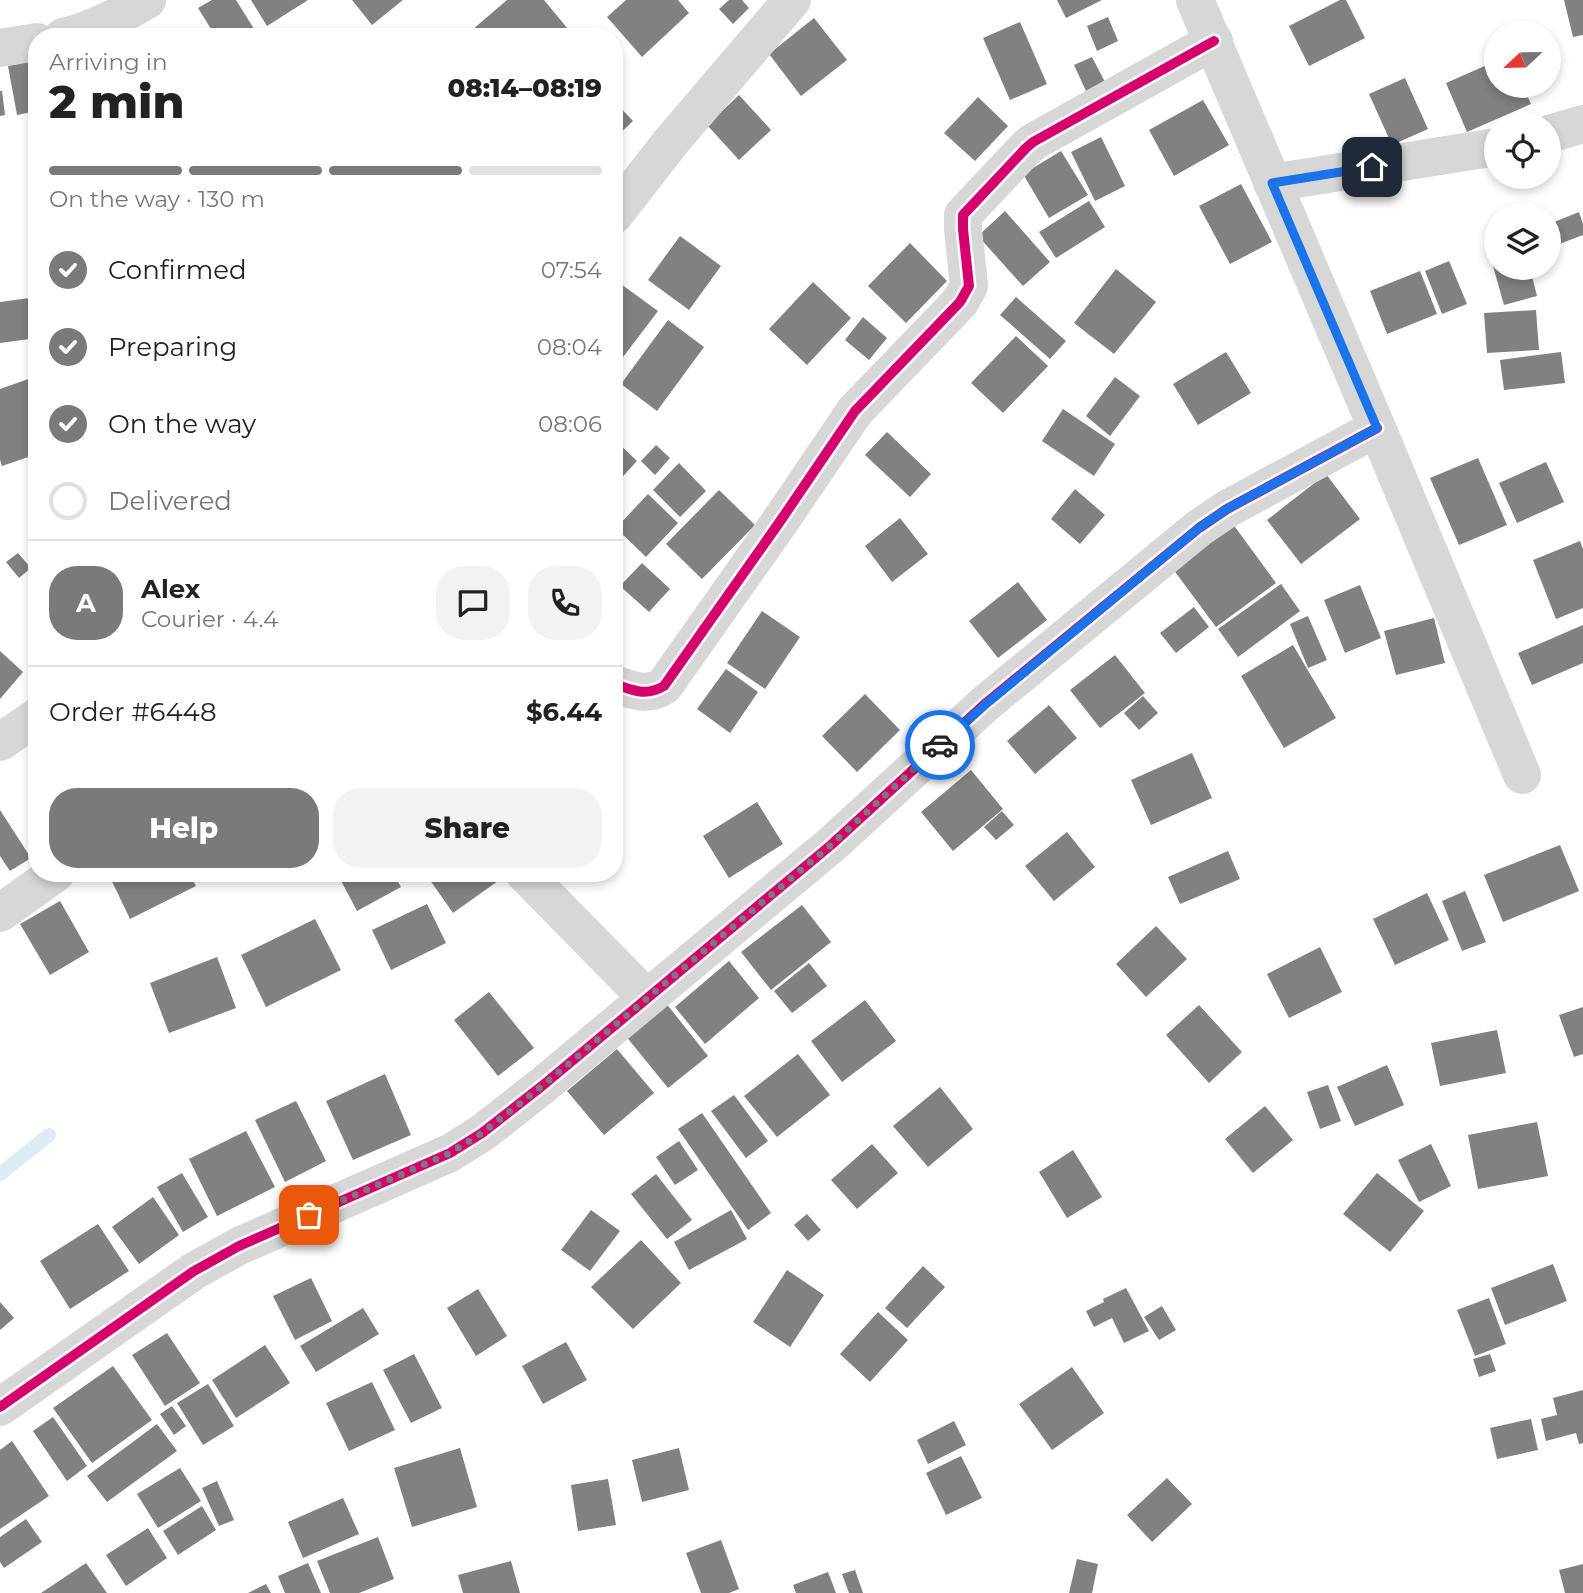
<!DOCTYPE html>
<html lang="en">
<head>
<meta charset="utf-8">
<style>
	:root { --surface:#fff; --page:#f2f2f2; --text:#222; --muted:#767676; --line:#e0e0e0; --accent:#7a7a7a }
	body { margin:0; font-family:Montserrat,sans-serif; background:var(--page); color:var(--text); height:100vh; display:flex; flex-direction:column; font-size:26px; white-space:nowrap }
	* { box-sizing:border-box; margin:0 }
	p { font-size:23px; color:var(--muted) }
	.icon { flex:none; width:38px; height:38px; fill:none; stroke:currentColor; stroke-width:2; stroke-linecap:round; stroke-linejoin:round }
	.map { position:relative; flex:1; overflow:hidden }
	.side { position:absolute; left:28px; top:28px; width:595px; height:854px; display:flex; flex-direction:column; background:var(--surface); border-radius:28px; box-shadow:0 4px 10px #0003 }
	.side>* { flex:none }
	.needle { width:46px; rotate:248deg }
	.buttons { position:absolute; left:1484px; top:21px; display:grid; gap:14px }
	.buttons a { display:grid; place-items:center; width:77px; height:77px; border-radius:50%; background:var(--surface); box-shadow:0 4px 10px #0003; font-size:35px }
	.pin { position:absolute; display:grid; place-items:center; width:60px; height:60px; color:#fff; margin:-30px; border-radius:14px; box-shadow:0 4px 10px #0006 }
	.courier { position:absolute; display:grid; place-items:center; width:70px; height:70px; margin:-35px; border:5px solid #1a73e8; border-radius:50%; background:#fff; color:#222; box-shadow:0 2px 9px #0007 }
	.summary em { font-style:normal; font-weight:800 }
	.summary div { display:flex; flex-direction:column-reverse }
	.summary { display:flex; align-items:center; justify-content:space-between; height:119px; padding:0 21px }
	h1 { font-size:46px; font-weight:800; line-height:52px }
	.bar { display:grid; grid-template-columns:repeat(4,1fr); gap:10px 7px; align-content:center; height:84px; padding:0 21px }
	.bar i { height:9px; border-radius:5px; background:var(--line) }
	.bar .current { background:var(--accent) }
	.bar p { grid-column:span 4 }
	.line { display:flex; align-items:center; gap:18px; padding:0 21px; border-top:2px solid var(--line) }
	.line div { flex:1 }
	.round { display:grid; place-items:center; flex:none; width:74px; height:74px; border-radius:28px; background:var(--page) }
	ol { padding:0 21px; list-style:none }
	li { display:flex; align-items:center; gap:21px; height:77px }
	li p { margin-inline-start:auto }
	li .icon { padding:7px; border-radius:50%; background:var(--accent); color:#fff; stroke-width:4 }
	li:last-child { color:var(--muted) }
	li i { width:38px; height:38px; border:4px solid var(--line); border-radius:50% }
	.primary-button { display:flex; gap:14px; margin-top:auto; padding:14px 21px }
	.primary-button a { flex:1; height:80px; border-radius:28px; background:var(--accent); color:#fff; font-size:28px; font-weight:800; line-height:80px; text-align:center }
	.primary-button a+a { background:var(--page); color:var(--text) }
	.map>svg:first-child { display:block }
</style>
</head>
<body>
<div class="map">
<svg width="1583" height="1593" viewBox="0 0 1583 1593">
	<rect width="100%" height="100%" fill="#fff"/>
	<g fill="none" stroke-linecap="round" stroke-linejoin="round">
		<path stroke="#ddebf3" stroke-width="14" d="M0 1174 49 1135"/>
	</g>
	<path fill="#818181" d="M212 0H236L256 32 248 37H216L198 8Z
		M251 0H308L267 26Z
		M352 0H403L372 25Z
		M507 0H544L568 29 559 37H478L472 30Z
		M626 0H678L689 13 642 57 607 17Z
		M729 0H742L749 8 733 24 719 9Z
		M1057 0H1102L1066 18Z
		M1340 0H1346L1365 38 1309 66 1289 26Z
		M1564 0H1583V35L1573 37Z
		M1108 17 1118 41 1097 51 1087 26Z
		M814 18 847 60 801 96 769 54Z
		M1020 22 1047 84 1010 100 983 38Z
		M135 27 142 37H119Z
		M1092 57 1105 82 1086 91 1074 65Z
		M37 60V111L17 115 8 66Z
		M1496 61V86H1523L1531 104 1467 132 1446 83Z
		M1405 78 1428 129 1392 145 1369 94Z
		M0 91H2L5 115 0 116Z
		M739 95 771 130 739 160 707 125Z
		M978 97 1008 126 975 161 944 133Z
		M1203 100 1229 145 1174 176 1149 130Z
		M614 101 633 121 614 139Z
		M1101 137 1125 186 1095 201 1071 152Z
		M1061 151 1088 195 1049 218 1023 174Z
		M1241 184 1272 242 1230 264 1199 206Z
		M1089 201 1105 227 1056 258 1039 232Z
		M1005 211 1050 262 1023 286 978 236Z
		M1579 212 1583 224V235L1549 248V224Z
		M680 236 721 266 689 310 648 280Z
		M910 243 947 281 906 323 868 286Z
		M1496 258V268H1530L1537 296 1504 305 1491 259Z
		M1449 261 1467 304 1442 314 1425 271Z
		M1116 269 1156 302 1114 354 1074 323Z
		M1420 271 1437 314 1387 334 1370 291Z
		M614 279 658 311 614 369Z
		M813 282 851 318 807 365 769 329Z
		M37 297V338L0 343V302Z
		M1016 297 1066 341 1050 359 1000 315Z
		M1536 310 1539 350 1487 353 1484 313Z
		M863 317 887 338 869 360 845 340Z
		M668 320 704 347 657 411 621 384Z
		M1016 336 1048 366 1003 413 971 383Z
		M1226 352 1251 393 1198 425 1173 384Z
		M1561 352 1565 383 1504 390 1500 360Z
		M37 376V454L2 466 0 460V389Z
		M1115 377 1140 396 1110 436 1086 416Z
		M1063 409 1115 444 1094 476 1042 441Z
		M887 432 931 474 910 497 865 455Z
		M614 439 637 461 614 486Z
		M656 445 670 458 655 475 641 461Z
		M1478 458 1507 525 1459 545 1430 478Z
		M1546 462 1564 502 1517 523 1499 483Z
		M679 463 706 491 680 517 653 490Z
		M1326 474 1360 519 1301 564 1267 520Z
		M1075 489 1105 515 1080 544 1051 519Z
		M719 490 755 525 702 579 666 544Z
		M648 494 678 523 646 557 616 528Z
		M900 518 928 554 892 582 865 546Z
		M1230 520 1276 583 1216 627 1170 565Z
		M1580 541 1583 549V608L1556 619 1533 560Z
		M18 553 31 568 19 578 6 562Z
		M642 563 670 589 649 612 620 586Z
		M1018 582 1047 620 998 658 969 621Z
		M1281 584 1300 611 1238 657 1218 629Z
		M1360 585 1381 638 1345 653 1324 600Z
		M1194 607 1209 627 1176 653 1160 633Z
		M762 611 800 637 765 689 727 663Z
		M1308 616 1327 660 1308 668 1290 624Z
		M1434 618 1445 663 1396 675 1384 631Z
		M1583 625V663L1532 685 1518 653Z
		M1293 645 1336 718 1284 748 1241 676Z
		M0 651 23 672 0 699Z
		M1115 655 1145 693 1100 728 1070 690Z
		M726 669 758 692 730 733 697 709Z
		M865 694 900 730 857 772 822 736Z
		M1143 696 1158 713 1139 730 1124 713Z
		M1049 705 1077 738 1035 774 1007 741Z
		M1192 753 1212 798 1151 825 1131 780Z
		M971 770 1003 809 953 851 921 812Z
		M757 802 783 844 729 878 703 836Z
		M0 810 31 858 10 871 0 856Z
		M1002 811 1014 825 996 840 984 827Z
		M1067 832 1095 867 1054 901 1025 866Z
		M1560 845 1579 891 1503 922 1484 875Z
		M1228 851 1240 879 1180 904 1168 877Z
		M108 873H189L196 886 130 919Z
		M337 873H393L401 887 357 911Z
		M425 873H493L498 881 453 913Z
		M1465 891 1486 942 1462 951 1442 901Z
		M1427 893 1449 940 1395 965 1373 919Z
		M60 901 89 952 50 975 20 924Z
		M427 904 446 943 391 970 372 930Z
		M802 905 831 942 771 990 741 952Z
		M315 919 341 970 266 1007 241 955Z
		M1156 926 1187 959 1146 997 1116 964Z
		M1320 947 1342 992 1289 1018 1267 974Z
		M217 957 236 1008 169 1033 150 983Z
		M729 961 759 998 705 1044 675 1007Z
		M809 963 827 986 792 1013 774 991Z
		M489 992 534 1048 498 1076 454 1020Z
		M865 1000 896 1041 842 1082 811 1041Z
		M665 1002 708 1056 668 1088 625 1035Z
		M1199 1005 1242 1052 1209 1083 1166 1035Z
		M1583 1007V1054L1574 1057 1559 1015Z
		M1497 1030 1506 1073 1440 1086 1431 1043Z
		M617 1049 654 1093 604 1135 567 1091Z
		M798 1054 830 1095 777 1137 744 1096Z
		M1387 1065 1404 1105 1355 1126 1337 1087Z
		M385 1074 411 1135 353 1160 326 1101Z
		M1328 1085 1341 1121 1320 1129 1307 1092Z
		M940 1087 973 1129 928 1167 893 1126Z
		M734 1095 768 1141 746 1158 711 1111Z
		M296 1101 326 1161 285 1182 255 1120Z
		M1265 1106 1293 1140 1253 1173 1225 1139Z
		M702 1113 771 1213 748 1230 678 1129Z
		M1537 1122 1548 1176 1478 1189 1468 1135Z
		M246 1131 275 1187 217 1216 189 1159Z
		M679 1141 698 1170 675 1185 656 1157Z
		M872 1144 898 1173 857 1209 831 1180Z
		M1431 1144 1451 1186 1419 1202 1398 1160Z
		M1073 1150 1102 1197 1067 1218 1039 1172Z
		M182 1173 208 1217 183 1232 157 1187Z
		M1377 1173 1424 1211 1390 1252 1343 1214Z
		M656 1174 692 1220 667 1239 631 1194Z
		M153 1197 179 1235 139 1264 112 1227Z
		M591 1210 620 1231 590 1271 561 1250Z
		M731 1210 747 1239 689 1270 674 1242Z
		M807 1214 821 1230 808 1241 794 1225Z
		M98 1224 129 1271 70 1309 40 1261Z
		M641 1240 681 1283 633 1329 591 1287Z
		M1553 1264 1567 1301 1505 1325 1491 1288Z
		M923 1266 945 1287 907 1328 885 1308Z
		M787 1270 824 1295 790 1347 753 1322Z
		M311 1278 332 1321 295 1340 273 1296Z
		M1126 1288 1149 1331 1124 1343 1112 1318 1094 1327 1086 1311 1104 1302 1103 1299Z
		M478 1289 507 1336 476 1356 447 1308Z
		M1489 1298 1506 1344 1475 1356 1457 1310Z
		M0 1302 14 1318 0 1330Z
		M1162 1306 1176 1330 1159 1340 1144 1317Z
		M363 1308 379 1334 316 1372 300 1346Z
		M878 1312 908 1340 870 1382 840 1354Z
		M167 1333 200 1383 165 1406 132 1355Z
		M566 1342 587 1380 543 1404 522 1366Z
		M265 1345 290 1383 236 1418 212 1380Z
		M414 1354 442 1408 411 1423 383 1370Z
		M1490 1354 1496 1371 1479 1377 1473 1359Z
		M113 1366 152 1420 92 1463 53 1408Z
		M1072 1367 1104 1413 1052 1450 1019 1404Z
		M372 1382 395 1430 349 1451 326 1403Z
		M208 1384 234 1426 203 1445 177 1403Z
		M1583 1390V1443L1579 1444 1576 1433 1546 1441 1541 1419 1557 1415 1553 1398Z
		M172 1406 186 1426 174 1435 160 1414Z
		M53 1417 87 1466 67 1481 33 1431Z
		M1531 1419 1538 1450 1497 1459 1490 1428Z
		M954 1421 966 1445 928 1464 917 1440Z
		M157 1424 177 1451 107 1502 87 1476Z
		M12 1441 49 1496 0 1529V1450Z
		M460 1448 477 1507 412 1527 394 1468Z
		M679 1448 689 1490 642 1502 632 1460Z
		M961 1456 982 1498 946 1515 926 1473Z
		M180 1468 201 1501 158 1528 137 1494Z
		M1167 1478 1192 1504 1152 1542 1127 1515Z
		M608 1479 616 1525 578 1531 571 1485Z
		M217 1481 234 1520 219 1526 202 1488Z
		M343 1498 359 1534 303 1558 288 1522Z
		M202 1506 216 1530 178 1555 163 1531Z
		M26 1519 42 1542 4 1568 0 1562V1537Z
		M148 1528 167 1558 126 1586 106 1555Z
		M378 1537 394 1579 359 1593H330L317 1561Z
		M721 1540 739 1589 729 1593H701L686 1553Z
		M1077 1559 1098 1564 1092 1593H1069Z
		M511 1561 520 1593H463L458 1575Z
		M86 1563 107 1593H41Z
		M308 1563 321 1593H285L278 1576Z
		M1583 1564V1593H1565L1559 1570Z
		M855 1570 863 1593H849L842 1574Z
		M828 1572 836 1593H796L793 1585Z
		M266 1584 271 1593H248Z"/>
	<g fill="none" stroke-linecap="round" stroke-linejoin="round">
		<path stroke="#d7d7d7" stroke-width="38" d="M1195 0 1377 428 1522 775
			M63 37C88 32 124 14 147 0
			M0 48 37 42
			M1549 134 1583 124
			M1272 183 1496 147
			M614 215 670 143 792 0
			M614 684C634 690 645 697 664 686L781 520 855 411 960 302 969 286 963 229V215L1026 148 1033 142 1214 41
			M0 742 37 717
			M524 873 647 998
			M0 913 56 873
			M0 1407 194 1271 239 1246 450 1153 482 1133 542 1086 831 845 986 703 1199 528 1227 509 1377 428"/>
		<defs>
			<path id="cycleway" d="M614 684C634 690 645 697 664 686L781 520 855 411 960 302 969 286 963 229V215L1026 148 1033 142 1214 41
				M0 1407 194 1271 239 1246 450 1153 482 1133 542 1086 831 845 986 703 1199 528 1227 509 1377 428"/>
		</defs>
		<use href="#cycleway" stroke="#fff" stroke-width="15"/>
		<use href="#cycleway" stroke="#d6006c" stroke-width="10"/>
	</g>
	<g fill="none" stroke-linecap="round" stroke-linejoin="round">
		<path stroke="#7a7a7a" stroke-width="7" stroke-dasharray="0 12.6" d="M309 1215 450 1153 482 1133 542 1086 831 845 940 745"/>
		<path stroke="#1a73e8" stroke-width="9" d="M940 745 986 704 1199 528 1227 509 1377 428 1272 183 1372 167"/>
	</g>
</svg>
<div class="buttons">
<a><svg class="needle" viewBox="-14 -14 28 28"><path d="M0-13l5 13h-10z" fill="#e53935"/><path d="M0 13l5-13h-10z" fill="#767676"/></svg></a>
<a><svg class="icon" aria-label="locate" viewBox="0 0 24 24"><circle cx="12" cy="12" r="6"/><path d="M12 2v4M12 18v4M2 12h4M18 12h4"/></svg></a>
<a><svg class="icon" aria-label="layers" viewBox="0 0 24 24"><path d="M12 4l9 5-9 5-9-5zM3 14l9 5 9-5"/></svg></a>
</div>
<div class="pin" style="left:309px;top:1215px;background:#ea580c"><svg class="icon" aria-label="bag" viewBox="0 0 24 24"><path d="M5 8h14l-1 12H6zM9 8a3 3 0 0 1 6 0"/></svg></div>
<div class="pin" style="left:1372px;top:167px;background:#1f2937"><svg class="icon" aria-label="home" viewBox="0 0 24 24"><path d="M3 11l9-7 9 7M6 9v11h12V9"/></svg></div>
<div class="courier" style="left:940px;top:745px"><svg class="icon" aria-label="car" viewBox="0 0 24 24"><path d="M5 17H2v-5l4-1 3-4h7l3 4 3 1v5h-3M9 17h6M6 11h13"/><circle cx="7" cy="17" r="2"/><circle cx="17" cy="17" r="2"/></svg></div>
<section class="side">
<div class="summary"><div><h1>2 min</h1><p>Arriving in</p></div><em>08:14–08:19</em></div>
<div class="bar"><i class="current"></i><i class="current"></i><i class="current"></i><i></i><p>On the way · 130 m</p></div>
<ol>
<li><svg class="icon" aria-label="check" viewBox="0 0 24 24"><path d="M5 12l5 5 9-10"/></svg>Confirmed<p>07:54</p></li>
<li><svg class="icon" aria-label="check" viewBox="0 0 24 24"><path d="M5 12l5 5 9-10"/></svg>Preparing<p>08:04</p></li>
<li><svg class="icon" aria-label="check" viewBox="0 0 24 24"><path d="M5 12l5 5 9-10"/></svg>On the way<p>08:06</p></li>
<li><i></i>Delivered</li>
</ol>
<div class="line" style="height:126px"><b class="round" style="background:var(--accent);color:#fff">A</b><div><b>Alex</b><p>Courier · 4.4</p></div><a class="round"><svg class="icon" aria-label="chat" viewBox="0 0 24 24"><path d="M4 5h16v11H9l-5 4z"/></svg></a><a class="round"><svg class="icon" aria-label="phone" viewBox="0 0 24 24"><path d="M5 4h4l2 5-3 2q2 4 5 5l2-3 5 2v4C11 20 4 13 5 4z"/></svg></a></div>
<div class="line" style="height:91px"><div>Order #6448</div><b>$6.44</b></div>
<div class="primary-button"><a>Help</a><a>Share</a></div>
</section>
</div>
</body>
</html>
